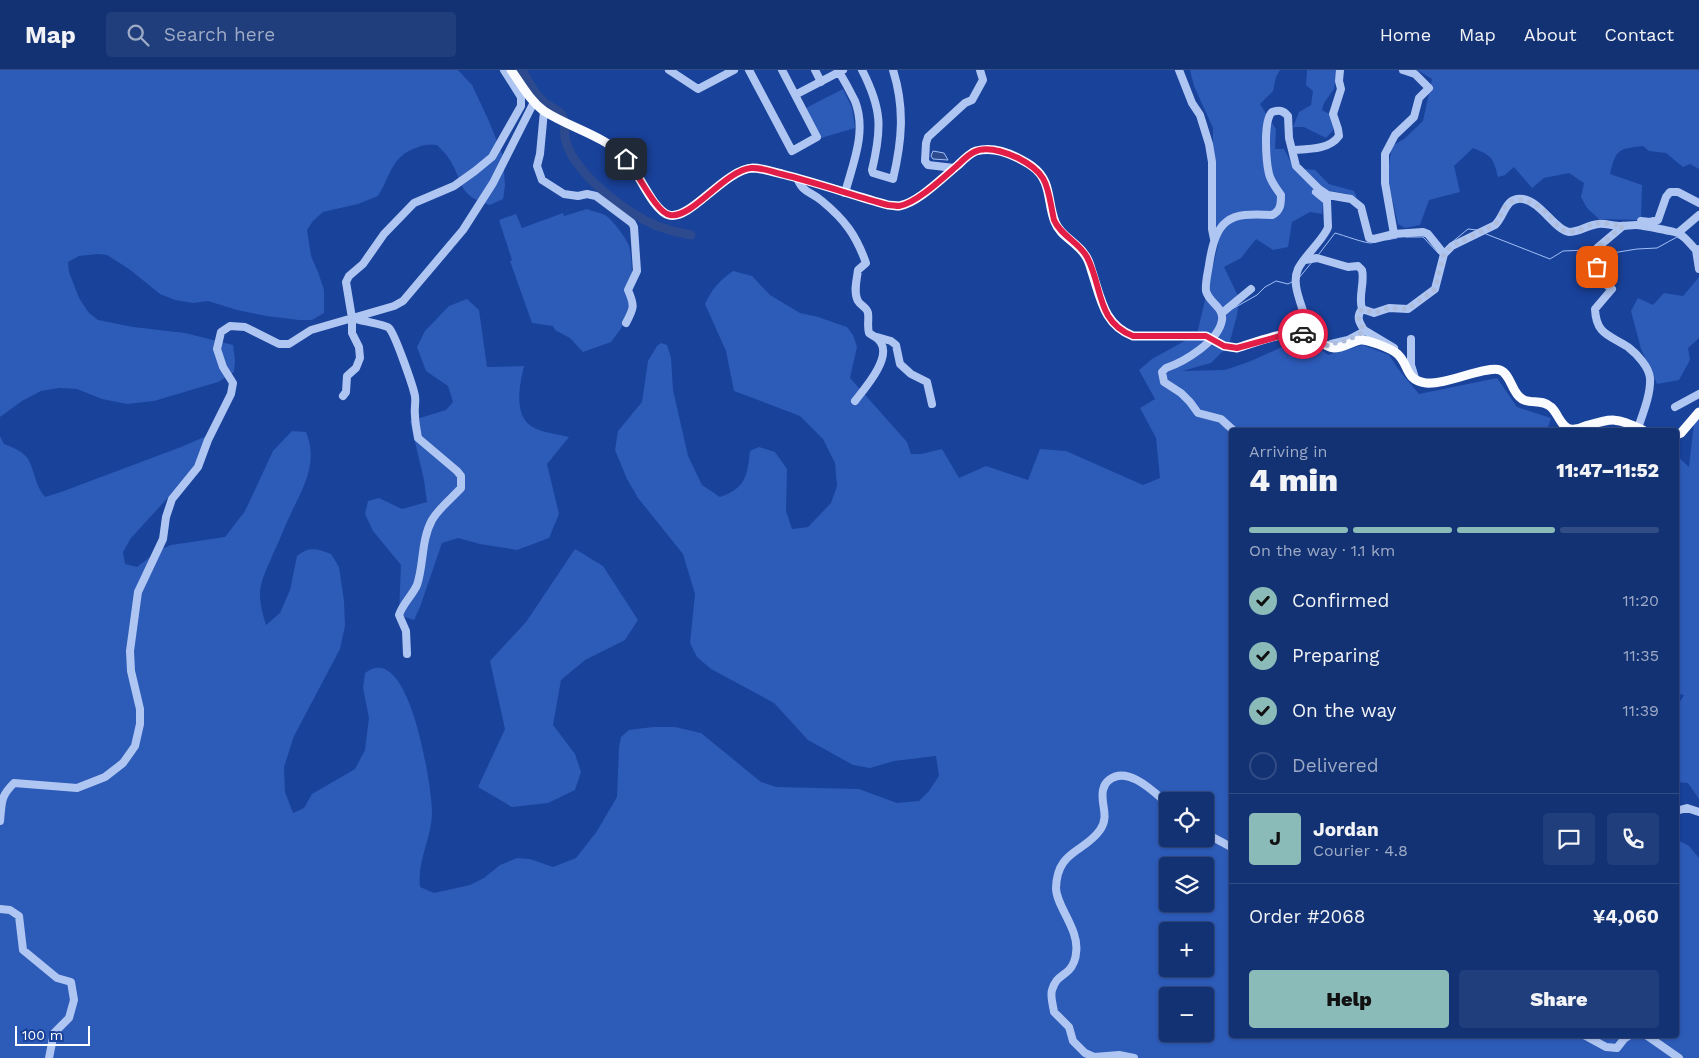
<!DOCTYPE html>
<html lang="en">
<head>
<meta charset="utf-8">
<style>
	:root { --surface:#133274; --page:#203e7c; --text:#f1f3f6; --muted:#9daac5; --line:#324d86; --accent:#8bbbb9 }
	body { margin:0; font-family:"Work Sans",sans-serif; background:var(--page); color:var(--text); height:100vh; display:flex; flex-direction:column; font-size:19px; white-space:nowrap }
	* { box-sizing:border-box; margin:0 }
	p { font-size:16px; color:var(--muted) }
	.icon { flex:none; width:28px; height:28px; fill:none; stroke:currentColor; stroke-width:2; stroke-linecap:round; stroke-linejoin:round }
	.map { position:relative; flex:1; overflow:hidden }
	.drawer { position:absolute; left:1229px; top:358px; width:450px; height:610px; display:flex; flex-direction:column; background:var(--surface); border-radius:5px; box-shadow:0 1px 4px #0004,0 0 0 1px var(--line) }
	.drawer>* { flex:none }
	.controls { position:absolute; left:1159px; top:722px; display:grid; gap:10px }
	.controls a { display:grid; place-items:center; width:55px; height:55px; border-radius:5px; background:var(--surface); box-shadow:0 1px 4px #0004,0 0 0 1px var(--line); font-size:25px }
	.scale { position:absolute; left:15px; bottom:12px; width:75px; box-sizing:border-box; padding-left:5px; border:2px solid #fff; border-top:0; font-size:14px; line-height:18px; white-space:nowrap; color:#fff; -webkit-text-stroke:4px #19429b; paint-order:stroke }
	.pin { position:absolute; display:grid; place-items:center; width:42px; height:42px; color:#fff; margin:-21px; border-radius:10px; box-shadow:0 2px 8px #0006 }
	.courier { position:absolute; display:grid; place-items:center; width:50px; height:50px; margin:-25px; border:4px solid #e11d48; border-radius:50%; background:#fff; color:#222; box-shadow:0 1px 6px #0007 }
	.head em { font-style:normal; font-weight:800 }
	.head div { display:flex; flex-direction:column-reverse }
	.head { display:flex; align-items:center; justify-content:space-between; height:85px; padding:0 20px }
	h1 { font-size:32px; font-weight:800; line-height:38px }
	.bar { display:grid; grid-template-columns:repeat(4,1fr); gap:8px 5px; align-content:center; height:60px; padding:0 20px }
	.bar i { height:6px; border-radius:4px; background:var(--line) }
	.bar .current { background:var(--accent) }
	.bar p { grid-column:span 4 }
	.line { display:flex; align-items:center; gap:12px; padding:0 20px; border-top:1px solid var(--line) }
	.line div { flex:1 }
	.round { display:grid; place-items:center; flex:none; width:52px; height:52px; border-radius:5px; background:var(--page) }
	ol { padding:0 20px; list-style:none }
	li { display:flex; align-items:center; gap:15px; height:55px }
	li p { margin-inline-start:auto }
	li .icon { padding:5px; border-radius:50%; background:var(--accent); color:#111; stroke-width:4 }
	li:last-child { color:var(--muted) }
	li i { width:28px; height:28px; border:2px solid var(--line); border-radius:50% }
	.action { display:flex; gap:10px; margin-top:auto; padding:10px 20px }
	.action a { flex:1; height:58px; border-radius:5px; background:var(--accent); color:#111; font-size:20px; font-weight:800; line-height:58px; text-align:center }
	.action a+a { background:var(--page); color:var(--text) }
	header { display:flex; align-items:center; gap:30px; box-sizing:border-box; height:70px; padding:0 25px; background:var(--surface); border-bottom:1px solid var(--line) }
	header strong { font-size:24px }
	nav { display:flex; gap:28px; margin-inline-start:auto; font-size:18px }
	.search { width:350px; height:45px; background:var(--page); display:flex; align-items:center; gap:12px; box-sizing:border-box; padding:0 18px; border-radius:5px; color:var(--muted); font-size:19px }
	.map>svg:first-child { display:block }
</style>
</head>
<body>
<header>
<strong>Map</strong>
<div class="search"><svg class="icon" aria-label="search" viewBox="0 0 24 24"><circle cx="10" cy="10" r="6"/><path d="M15 15l6 6"/></svg>Search here</div>
<nav><a>Home</a><a>Map</a><a>About</a><a>Contact</a></nav>
</header>
<div class="map">
<svg width="1699" height="988" viewBox="0 0 1699 988">
	<rect width="100%" height="100%" fill="#19429b"/>
	<path fill="#2d5bb8" fill-rule="evenodd" d="M0 0H458L472 15 488 49 503 86 505 116 503 129 490 135C455 125 464 110 448 87 445 83 441 79 437 75 425 74 422 75 411 80 391 89 389 109 378 126L358 134 323 142 313 151 307 160 311 186 318 202 324 220V243L312 250H299L266 246 237 240 208 231 193 233 175 230 160 224 129 199 107 185 98 184 79 186 68 192 69 202 79 228 89 243 98 250 133 257 185 263 233 275 235 291 234 302 218 312 154 331 127 334 102 329 77 319 59 318 41 321 22 331 0 347Z
		M1190 0H1280L1276 7 1273 21 1260 34 1276 59 1275 79H1284L1294 98 1315 100 1329 114 1354 121 1357 128 1348 124 1325 120 1322 144 1310 142 1292 152 1288 177 1273 180 1256 169 1241 188 1224 197 1239 228 1237 245 1229 275 1211 293 1182 301 1225 300 1251 291 1304 267 1328 285 1363 275 1389 285 1399 300 1419 324 1497 308 1517 337 1551 348 1547 360H1231V965H1676V769L1689 776 1699 788V988H0V366L4 374C12 377 23 381 28 389 35 401 35 416 45 427L61 422 181 377 216 362 186 408 131 468 123 482 125 494 137 497 159 480 171 475 225 467 245 441 273 381 292 361 306 362C320 396 300 422 287 452 282 463 278 474 273 484 268 496 260 511 260 524 260 535 263 545 266 555L280 543 290 520 297 486C310 476 316 479 331 484L339 497 344 531 345 556 340 579 294 666 284 697 285 722 293 743 304 738 312 724 355 699 365 680 369 648 363 618 365 603C410 568 432 718 432 742 432 768 417 790 420 817L434 823 470 815 484 808 500 795 517 788 530 789 553 797 576 788 597 761 617 727 619 677 621 667 629 660 653 657H675L701 663 761 712 776 717 859 719 897 733 919 731 929 721 939 706 936 686 894 691 870 698 853 695 808 670 774 633 711 599 697 587 690 573 695 524 683 484 638 428 627 409 615 380 618 361 642 332 648 291 657 276 661 273 667 275 671 288 673 320 688 386 702 415 720 427C746 418 747 406 750 381L759 377 775 382 787 399 786 441 792 459 808 457 831 433 837 416 835 393 823 369 800 346 734 321 726 281 705 234C711 220 720 210 733 201L752 206 770 225 800 243 818 247 847 257 853 265 857 277 850 308 907 372 911 384H921L942 379 959 408 986 396 1028 410 1040 379 1066 381 1143 415 1160 408 1156 368 1140 338 1155 329 1139 300 1152 289 1197 264 1218 175 1213 120V58L1194 16ZM1168 731H1205V769H1168ZM1168 796H1205V834H1168ZM1168 861H1205V899H1168ZM1168 926H1205V964H1168Z
		M1307 0H1337L1334 19 1324 33 1322 40 1333 46 1336 57 1326 68 1304 57H1293L1299 42 1311 35 1313 21 1306 15Z
		M1417 0H1699V99L1690 94 1683 97 1666 83 1649 81 1643 76C1618 79 1616 79 1610 104L1642 115 1641 150 1599 149 1587 138 1581 127 1584 113 1569 103 1544 108 1532 118 1514 97 1505 105 1498 107C1493 87 1492 86 1473 78L1454 96 1460 122 1429 130 1420 155 1405 158 1398 154 1387 107 1392 76 1404 69 1423 51 1432 9Z
		M843 19 852 38 855 58 821 68 806 38Z
		M587 139C592 141 601 143 605 145 612 149 627 169 629 176 634 195 633 235 624 253 622 258 615 266 611 272L583 282 570 268 555 260 553 256 532 253 510 191 512 190 499 150 516 144 522 158 563 143 564 146Z
		M1699 207V268L1688 278 1690 290 1679 310 1657 314 1641 279 1631 241 1638 228 1653 235 1664 223 1683 226Z
		M467 229 479 240 487 297 524 296C520 314 513 343 531 356 541 363 558 364 569 367L547 394 559 444 549 468 517 480 480 474 458 468 442 473 420 537 414 550 399 545 401 495 373 461 365 444 368 431 379 428 402 439 427 432 424 410 410 351 446 340 453 332 448 316 426 301 417 277 425 261 449 236Z
		M1699 349V729L1688 713 1676 712V638L1684 625 1676 623V385L1689 397 1694 353Z
		M575 479 603 496 638 550 625 570 585 590 561 610 553 655 575 684 581 702 575 720 548 733 512 737 478 717 505 659 490 591 526 552Z"/>
	<path fill="#2c4a8d" stroke="#a2bff4" d="M933 81 944 83 948 90 933 89 931 86Z"/>
	<g fill="none" stroke-linecap="round" stroke-linejoin="round">
		<path stroke="#a2bff4" stroke-width="1" d="M1486 164 1550 189 1563 181 1587 180 1592 182
			M1406 167H1423L1439 184
			M1386 170 1397 168
			M1451 173 1468 159 1477 160
			M1319 184 1335 163C1343 165 1366 174 1372 173
			M1600 185 1637 179 1657 178 1677 167 1682 170
			M1298 209 1313 191
			M1234 238 1257 225 1265 217 1276 211 1288 214 1292 212"/>
		<path stroke="#2c4a8d" stroke-width="9" d="M522 0C528 11 534 24 544 32 549 37 558 39 562 45 566 51 564 61 565 68 566 73 568 78 570 82 586 112 627 143 657 156 668 160 679 163 691 165"/>
		<path stroke="#b0c6f2" stroke-width="8" d="M669 0 698 19 734 0
			M749 0 792 81 817 67 782 0
			M815 0 821 12
			M838 0C844 10 850 21 855 31 867 62 853 93 845 123
			M862 0C882 39 882 58 872 100L873 103 893 109C902 71 905 38 893 0
			M1179 0 1192 33 1200 45 1209 74 1212 92V159L1214 169
			M795 25 843 0
			M544 41 540 84 537 96 542 110 564 124 578 126 587 124 596 126 632 153 634 157 637 201 628 220C635 236 634 238 626 253
			M1292 80C1308 79 1329 80 1339 66L1338 59 1333 44 1341 19 1339 11 1340 0
			M954 98 928 95 925 91 926 73 928 67 965 33 972 30 983 10 980 0
			M797 108C803 123 810 121 822 131 845 150 856 165 866 193L858 200C857 209 853 222 858 231 861 236 867 237 868 243 869 250 867 256 869 263 873 266 879 268 881 273 891 289 864 319 855 331
			M1641 151 1650 152 1658 150 1666 127 1670 122H1678L1699 133
			M1623 156 1597 178 1596 182 1598 190 1594 205 1612 219 1595 239C1596 265 1610 265 1628 277 1637 284 1649 297 1650 308 1651 324 1643 343 1638 358
			M1679 162 1699 145
			M1394 164 1385 113V84L1395 65 1414 47 1419 28 1429 18 1415 4 1403 0
			M1696 180 1699 199
			M1305 190 1317 188 1348 197 1358 196 1362 200C1365 213 1358 226 1362 239 1356 247 1359 252 1364 260L1363 262 1348 270 1331 274 1328 276
			M1362 239 1374 243 1389 238 1408 239 1435 219 1444 184 1452 176 1495 155C1505 146 1505 126 1523 129 1541 132 1555 160 1569 162 1579 162 1588 155 1598 154 1605 153 1613 156 1621 156 1626 156 1631 155 1636 155 1640 155 1678 162 1680 164 1686 168 1691 175 1696 180L1699 179
			M1222 243 1251 219
			M352 248C360 251 384 254 389 258 395 264 413 316 415 326 416 333 414 339 415 345 415 353 417 361 418 368L457 401 461 406V418C452 428 439 438 432 450 421 470 424 494 417 515 412 526 403 533 399 545L406 561 407 584
			M1364 260 1394 278
			M1307 265C1309 243 1289 219 1298 199 1304 186 1325 168 1328 157L1327 131 1316 122
			M877 267 891 271 896 275 900 294 911 304 927 312 932 334
			M1411 269V295L1415 308
			M343 326 346 322 347 306 356 298 360 288 359 277 352 263V248L346 212 349 206 363 194 384 164 414 133 454 116 475 101 492 87 521 36V27L504 0
			M1675 337 1699 324
			M1233 360 1221 349 1198 343 1190 332 1181 323 1164 312 1162 302 1166 298C1184 292 1219 271 1222 250 1224 237 1209 233 1206 221 1205 213 1208 202 1209 195 1216 149 1228 142 1272 145 1281 141 1281 133 1281 125 1276 118 1271 112 1269 104 1266 91 1263 51 1272 42 1279 40 1283 40 1288 46L1289 68 1296 96 1319 119 1328 125 1351 129 1361 137 1369 168 1374 169 1394 164 1423 162 1428 164 1444 184
			M1676 741 1687 738 1699 742
			M0 751C2 732 0 727 14 713L77 718 105 707 123 693 135 676 140 654V639L131 601 130 581 138 522 163 469 166 447 172 429 198 397 208 370 231 324 233 313 223 297 217 279 221 262 230 256 245 257 279 274H289L311 260 394 236 403 231 463 160 493 113 534 32
			M1205 763 1231 777
			M0 839 10 840 19 846 23 880 57 908 71 912 74 930 69 948 54 963 49 988
			M1584 965 1606 977 1617 978 1624 969 1630 965
			M1646 965 1679 988
			M1134 988 1119 985 1094 987 1085 983 1073 971 1069 957 1054 942C1053 935 1050 926 1052 920 1056 907 1062 907 1069 900 1073 896 1076 888 1076 883 1080 860 1056 836 1056 818 1057 780 1084 783 1100 760 1110 746 1100 734 1103 720 1104 715 1105 713 1109 710 1128 695 1154 722 1168 734"/>
		<path stroke="#fafbff" stroke-width="9" d="M511 0C521 14 530 31 544 41 570 58 603 65 626 88 638 101 653 141 669 145 690 151 725 99 753 98 762 98 773 102 782 104 818 113 852 125 888 135 891 135 896 136 899 136 918 133 943 107 958 95 963 90 970 83 976 81 990 77 1004 81 1016 87 1022 90 1028 93 1033 97 1052 111 1047 132 1055 152 1060 166 1077 172 1085 185 1089 190 1090 196 1092 202 1101 229 1104 255 1133 266H1206L1224 276 1237 278C1257 272 1287 259 1307 265 1317 268 1323 277 1334 278 1343 278 1351 272 1360 270 1367 269 1389 278 1395 282 1410 292 1403 310 1426 313 1446 315 1487 295 1500 300 1508 303 1511 315 1515 321 1525 339 1539 326 1551 337 1558 343 1560 356 1570 359 1575 360 1581 358 1585 356 1613 348 1616 347 1643 360
			M1676 365 1681 363 1699 342"/>
	</g>
	<g fill="none" stroke-linecap="round" stroke-linejoin="round">
		<path stroke="#aebddc" stroke-width="5" stroke-dasharray="0 9" d="M1303 264 1311 266 1328 276 1331 274 1348 270 1363 262 1364 260C1359 252 1356 247 1362 239L1374 243 1389 238 1408 239 1435 219 1444 184 1452 176 1494 155C1502 149 1501 138 1509 133 1523 123 1543 138 1552 149 1557 154 1558 159 1566 161 1578 164 1588 154 1600 153 1607 153 1615 155 1623 156L1597 178V197"/>
		<path stroke="#e11d48" stroke-width="6" d="M626 89C637 101 656 143 670 145 692 149 724 101 751 98 761 97 772 102 781 104 817 113 852 125 888 135 891 135 896 136 899 136 917 133 945 106 959 94 963 90 968 85 974 82 987 75 1005 82 1018 88 1050 104 1047 118 1054 150 1061 166 1079 172 1087 187 1103 217 1096 252 1133 266H1206L1224 276 1237 278 1291 263 1303 264"/>
	</g>
</svg>
<div class="controls">
<a><svg class="icon" aria-label="locate" viewBox="0 0 24 24"><circle cx="12" cy="12" r="6"/><path d="M12 2v4M12 18v4M2 12h4M18 12h4"/></svg></a>
<a><svg class="icon" aria-label="layers" viewBox="0 0 24 24"><path d="M12 4l9 5-9 5-9-5zM3 14l9 5 9-5"/></svg></a>
<a>+</a>
<a>−</a>
</div>
<div class="scale">100 m</div>
<div class="pin" style="left:1597px;top:197px;background:#ea580c"><svg class="icon" aria-label="bag" viewBox="0 0 24 24"><path d="M5 8h14l-1 12H6zM9 8a3 3 0 0 1 6 0"/></svg></div>
<div class="pin" style="left:626px;top:89px;background:#1f2937"><svg class="icon" aria-label="home" viewBox="0 0 24 24"><path d="M3 11l9-7 9 7M6 9v11h12V9"/></svg></div>
<div class="courier" style="left:1303px;top:264px"><svg class="icon" aria-label="car" viewBox="0 0 24 24"><path d="M5 17H2v-5l4-1 3-4h7l3 4 3 1v5h-3M9 17h6M6 11h13"/><circle cx="7" cy="17" r="2"/><circle cx="17" cy="17" r="2"/></svg></div>
<section class="drawer">
<div class="head"><div><h1>4 min</h1><p>Arriving in</p></div><em>11:47–11:52</em></div>
<div class="bar"><i class="current"></i><i class="current"></i><i class="current"></i><i></i><p>On the way · 1.1 km</p></div>
<ol>
<li><svg class="icon" aria-label="check" viewBox="0 0 24 24"><path d="M5 12l5 5 9-10"/></svg>Confirmed<p>11:20</p></li>
<li><svg class="icon" aria-label="check" viewBox="0 0 24 24"><path d="M5 12l5 5 9-10"/></svg>Preparing<p>11:35</p></li>
<li><svg class="icon" aria-label="check" viewBox="0 0 24 24"><path d="M5 12l5 5 9-10"/></svg>On the way<p>11:39</p></li>
<li><i></i>Delivered</li>
</ol>
<div class="line" style="height:90px"><b class="round" style="background:var(--accent);color:#111">J</b><div><b>Jordan</b><p>Courier · 4.8</p></div><a class="round"><svg class="icon" aria-label="chat" viewBox="0 0 24 24"><path d="M4 5h16v11H9l-5 4z"/></svg></a><a class="round"><svg class="icon" aria-label="phone" viewBox="0 0 24 24"><path d="M5 4h4l2 5-3 2q2 4 5 5l2-3 5 2v4C11 20 4 13 5 4z"/></svg></a></div>
<div class="line" style="height:65px"><div>Order #2068</div><b>¥4,060</b></div>
<div class="action"><a>Help</a><a>Share</a></div>
</section>
</div>
</body>
</html>
